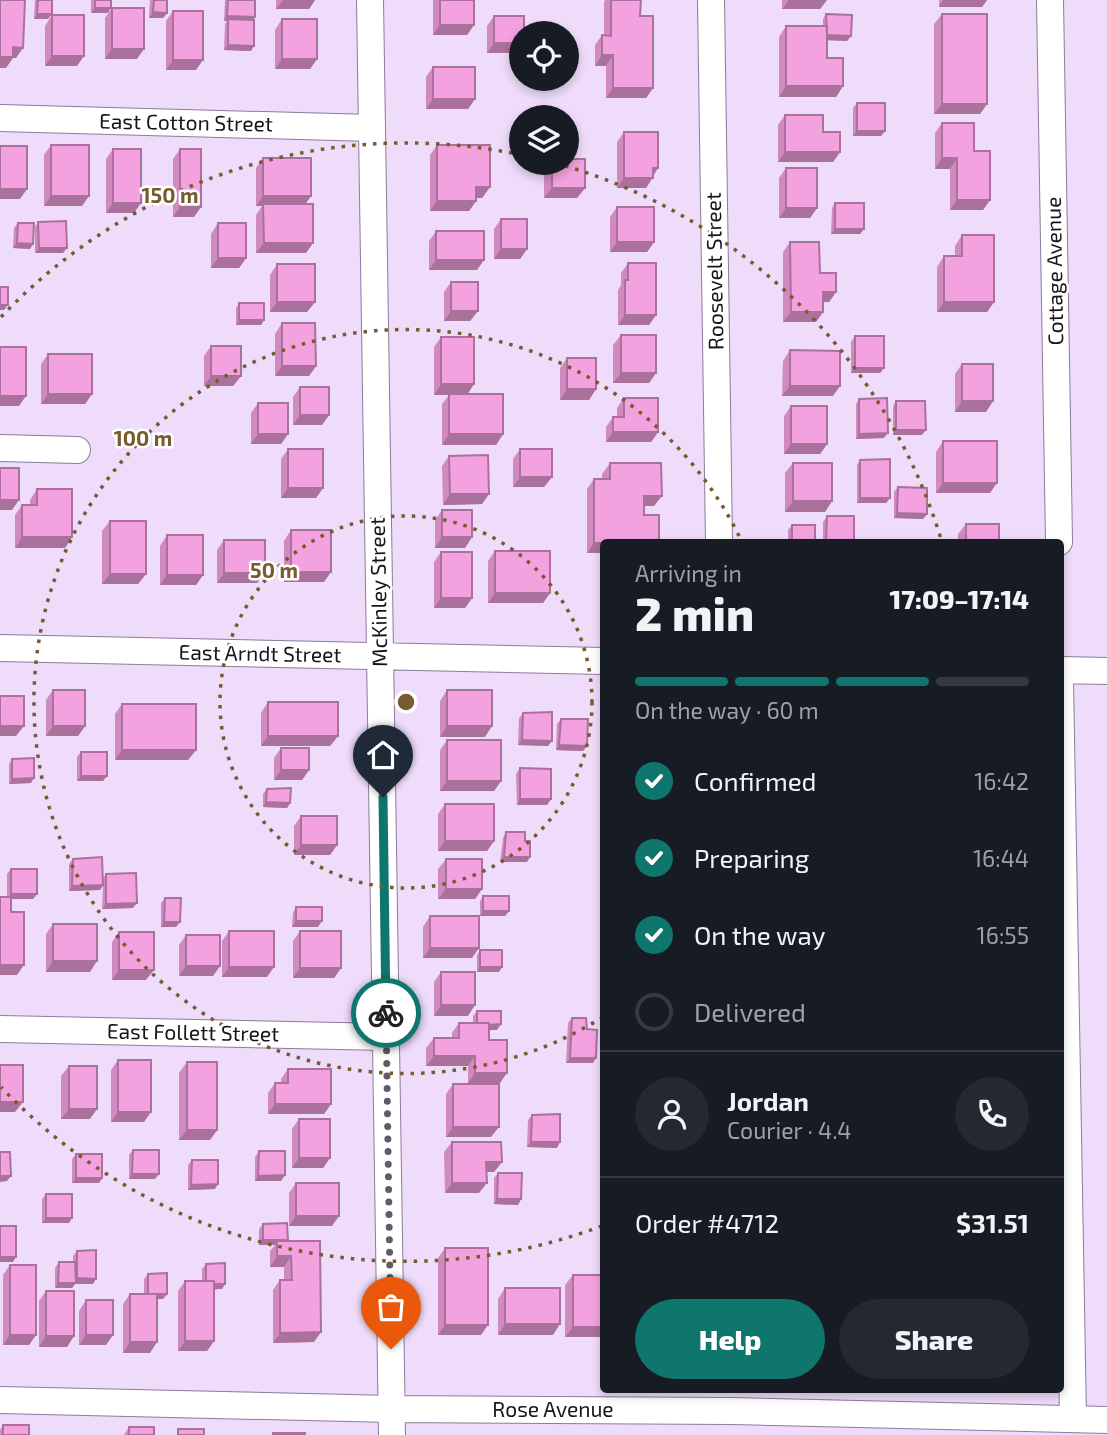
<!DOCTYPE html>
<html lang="en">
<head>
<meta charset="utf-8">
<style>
	:root { --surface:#171b24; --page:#242831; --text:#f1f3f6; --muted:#9ea1a6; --line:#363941; --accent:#0f766e }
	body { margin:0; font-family:"Exo 2",sans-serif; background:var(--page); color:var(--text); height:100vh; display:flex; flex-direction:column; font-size:26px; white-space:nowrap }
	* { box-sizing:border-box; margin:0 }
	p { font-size:23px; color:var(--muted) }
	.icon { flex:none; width:38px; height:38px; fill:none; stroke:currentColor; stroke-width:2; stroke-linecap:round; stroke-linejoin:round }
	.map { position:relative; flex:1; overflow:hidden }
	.details { position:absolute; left:600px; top:539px; width:464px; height:854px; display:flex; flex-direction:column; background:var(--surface); border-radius:7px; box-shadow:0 4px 10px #0003 }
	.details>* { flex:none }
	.fabs { position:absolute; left:509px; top:21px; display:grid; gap:14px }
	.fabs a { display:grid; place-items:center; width:70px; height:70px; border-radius:50%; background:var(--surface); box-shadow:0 4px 10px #0003; font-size:35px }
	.pin { position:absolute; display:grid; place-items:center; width:60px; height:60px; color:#fff; margin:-72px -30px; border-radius:50% 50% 50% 0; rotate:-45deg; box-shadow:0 0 7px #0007 }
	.pin .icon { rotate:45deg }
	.courier { position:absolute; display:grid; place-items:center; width:70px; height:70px; margin:-35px; border:5px solid #0f766e; border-radius:50%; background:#fff; color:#222; box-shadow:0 2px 9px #0007 }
	.head em { font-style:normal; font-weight:800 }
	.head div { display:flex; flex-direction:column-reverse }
	.head { display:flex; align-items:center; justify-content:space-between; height:119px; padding:0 35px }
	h1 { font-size:46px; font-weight:800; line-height:52px }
	.bar { display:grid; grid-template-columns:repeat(4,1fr); gap:10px 7px; align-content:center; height:84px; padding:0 35px }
	.bar i { height:9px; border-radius:5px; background:var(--line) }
	.bar .active { background:var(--accent) }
	.bar p { grid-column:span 4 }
	.line { display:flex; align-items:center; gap:18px; padding:0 35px; border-top:2px solid var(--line) }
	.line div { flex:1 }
	.round { display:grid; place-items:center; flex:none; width:74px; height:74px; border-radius:37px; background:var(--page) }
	ol { padding:0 35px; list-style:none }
	li { display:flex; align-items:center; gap:21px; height:77px }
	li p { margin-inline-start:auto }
	li .icon { padding:7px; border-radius:50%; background:var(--accent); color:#fff; stroke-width:4 }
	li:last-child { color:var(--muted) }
	li i { width:38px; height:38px; border:4px solid var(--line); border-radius:50% }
	.cta { display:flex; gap:14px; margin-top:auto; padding:14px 35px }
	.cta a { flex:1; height:80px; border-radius:42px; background:var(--accent); color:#fff; font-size:28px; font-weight:800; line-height:80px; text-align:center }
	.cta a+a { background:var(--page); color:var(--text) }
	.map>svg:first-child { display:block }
</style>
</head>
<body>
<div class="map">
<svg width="1107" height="1435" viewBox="0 0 1107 1435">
	<rect width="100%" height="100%" fill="#eedcfa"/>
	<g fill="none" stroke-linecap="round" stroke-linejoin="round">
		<defs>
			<path id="minor" d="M370 0 392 1435
				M711 0 719 542
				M1050 0 1059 542
				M0 118 372 128
				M0 448 77 450
				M0 648 604 661
				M1060 670 1107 671
				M1060 680 1073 1419
				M0 1029 387 1037
				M0 1400 392 1409 732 1411 1107 1420"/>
		</defs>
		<use href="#minor" stroke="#8c7c98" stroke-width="28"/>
		<use href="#minor" stroke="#fff" stroke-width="26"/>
	</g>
	<path fill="#d18ac0" d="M35 0H52L48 19H34Z
		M91 0H111L108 13H91Z
		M150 0H167V13L163 18H149Z
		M225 0H255L251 51 224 50 225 24 227 21H224Z
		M276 0H315L309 9H276Z
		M433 0H474V25L467 35H433Z
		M605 0H641L640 16 653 88 646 98H606V66H595V45L602 35H604V2Z
		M782 0H827L820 9H782Z
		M939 0H987L982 7H939Z
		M112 8 137 59H105V18Z
		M173 11 196 70H166V21Z
		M826 14 851 36 847 41 827 40V58L843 86 836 97H779V37L786 26H823V19Z
		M942 14 987 104 980 114H934V24Z
		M52 15 77 66H45V26Z
		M494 16 522 33V47L517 53H487V26Z
		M282 19 317 59 310 69H275V30Z
		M433 67 475 99 468 109H426V77Z
		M857 103 885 131 881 136H853V108Z
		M785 115 823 132 840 152 833 162H778V125Z
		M942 123 974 151 990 200 983 210H950V169H935V133Z
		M624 132 653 178 646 188H617V142Z
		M51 145 82 206H44V155Z
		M437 145 490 187 482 198H476V201L469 211H430V155Z
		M113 149 134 213H106V159Z
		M180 149 194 217H173V159Z
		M263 158 311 196 305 204 313 243 306 253H256V215L262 206H256V168Z
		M549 163H567L585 188 577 198H544V169Z
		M786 168 817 208 810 218H779V178Z
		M835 203 864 229 860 234H831L832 208Z
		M617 207 654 242 647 252H610V217Z
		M501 219 527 249 520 259H494V229Z
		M38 222 63 253H35V227Z
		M18 223 33 244 30 249 13 248 14 228Z
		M218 223 246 258 239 268H211V234Z
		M436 231 477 270H429V241Z
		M962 235 994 302 987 312H937V267L944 256H955V246Z
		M790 242 836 292 829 302H823V312L816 322H783V252Z
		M628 263 656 315 649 325H618V290L621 285V273Z
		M277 264 315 302 307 312H270V275Z
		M451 282 478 311 470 321H444V292Z
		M239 303 264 320 261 325H236V308Z
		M282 323 316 366 309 376H275V334Z
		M621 335 656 373 649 383H613V345Z
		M855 336 884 368 880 373H851V342Z
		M441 337 474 384 467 394 503 434 496 445H442V404L449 395H434V347Z
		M211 346 241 376 233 386H204V356Z
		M790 350 833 396H782L783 361Z
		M48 354 92 394 85 404H41V364Z
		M567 358 596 389 589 400H560V368Z
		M962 364 993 401 986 412H955V374Z
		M300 387 329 415 322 425H293V397Z
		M624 398 658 432 651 442H606V427L613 417H617V408Z
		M859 399 884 438 856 439V404Z
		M896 401 922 435H893V406Z
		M258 403 288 434 281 444H251V413Z
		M791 406 827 444 820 454H784V416Z
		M943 441 990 493H936V452Z
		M288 449 323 488 316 498H281V459Z
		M520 449 552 477 544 487H513V459Z
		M449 456 489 494 482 504 443 505 442 466Z
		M860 460 890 498 886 503H857V465Z
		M610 463 654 506H644L604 553H587V489L594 479H602V474Z
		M793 463 832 501 825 512H785V473Z
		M898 487 927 514 923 519 894 518V492Z
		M37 489 72 537 65 548H15V515L22 505H30V500Z
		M442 510 472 537 465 548H435V520Z
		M827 516 853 542H823V522Z
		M110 521 146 574 138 584H102V531Z
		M966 524 999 542H958V534Z
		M792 525 815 542H788V530Z
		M291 530 324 582H284V541Z
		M167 535 203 575 196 585H160V546Z
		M224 540 265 573 257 583H217V550Z
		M495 551 550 593 543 603H488V561Z
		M441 552 472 598 465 608H434V562Z
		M604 575V616H602V577Z
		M53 690 85 726 78 736H46V700Z
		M447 690 485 737H440V701Z
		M268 702 338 736 330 746H261V713Z
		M122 704 196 750 188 760H115V714Z
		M523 713 552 741 548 746 518 745 519 718Z
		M561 719 587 746 583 751 556 750 557 724Z
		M447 740 501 781 494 791H440V750Z
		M281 748 309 770 302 780H274V758Z
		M81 752 107 776 103 781H77V757Z
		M12 759 31 783 9 784V764Z
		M520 768 551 799 547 805H517L516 774Z
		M267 789 290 803 287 808 263 807V794Z
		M445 804 494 841 487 851H438V814Z
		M301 816 337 845 330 855H294V826Z
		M604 819V858H600V824Z
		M506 832 527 862H500L503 838Z
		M73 859 103 878 106 874 133 908 102 909 103 886 100 890 69 891V864Z
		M446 859 482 889 475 899H438V869Z
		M11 869 37 894 33 899H11V912L17 975H0L7 897V874Z
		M483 896 509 911 505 916H480V901Z
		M165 898 176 927H161V903Z
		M296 907 318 927H292L293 912Z
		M430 916 472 958H423V927Z
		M53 924 90 972H46V934Z
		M229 931 267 977H222V941Z
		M300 931 341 968 334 978H293V941Z
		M119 932 146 980H112V942Z
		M186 935 220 966 213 976H179V945Z
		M480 950 499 972H477V955Z
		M441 972 468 1016H434V982Z
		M477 1011 497 1030H489V1040L500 1083H468V1066H426V1048L434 1038H452V1033L459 1023H473V1016Z
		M572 1018 587 1029 593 1063H566L568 1023Z
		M118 1060 144 1122H111V1070Z
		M187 1062 217 1130 210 1140H179V1073Z
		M69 1066 90 1119H61V1076Z
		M288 1069 331 1104 324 1114H268V1093L275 1083H281V1079Z
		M453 1084 491 1137H446V1094Z
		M532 1115 557 1148 527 1147 528 1120Z
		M299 1119 330 1158 323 1168H292V1129Z
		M452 1142 502 1162 494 1172H486L479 1193H445L444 1152Z
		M133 1150 155 1179H129V1155Z
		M259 1151 281 1181H255V1157Z
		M76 1154 102 1178 99 1183H72V1159Z
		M192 1160 215 1189 188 1190V1165Z
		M498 1173 521 1199 518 1205 494 1204V1178Z
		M296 1183 332 1226H289V1193Z
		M46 1194 72 1218 69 1223H42V1199Z
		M263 1224 288 1240 287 1241 314 1342 273 1343V1290L280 1280H284V1267H270V1251L275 1245H259V1229Z
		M445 1248 481 1335H438V1258Z
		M77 1251 93 1284H75L72 1288H55V1268L59 1262H73V1256Z
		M206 1264 225 1284 222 1289H214V1341L207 1351H178V1291L185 1281H202V1269Z
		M10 1265 36 1335 29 1345H3V1275Z
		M148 1274 167 1294 163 1299H157L150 1353H123V1304L130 1294H144V1279Z
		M573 1275 604 1337H565V1285Z
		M505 1288 553 1335H498V1299Z
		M46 1291 74 1336 67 1347H39V1301Z
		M86 1300 106 1345H79V1311Z
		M3 1425 29 1435H0V1430Z
		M129 1427 154 1435H124Z"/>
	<path fill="#aa719c" d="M283 0H315L309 9H276Z
		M789 0H827L820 9H782Z
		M943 0H987L982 7H939Z
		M95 8H111L108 13H91Z
		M153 12 167 13 163 18H149Z
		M37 14H52L48 19H34Z
		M227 16 255 17 252 22 228 19 227 21H224Z
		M440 25H474L467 35H433Z
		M826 35 851 36 847 41 822 40Z
		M494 43H522V47L517 53H487Z
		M228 45 254 46 251 51 224 50Z
		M13 47 23 48 16 58H13L6 68H0V57Z
		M112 49H144L137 59H105Z
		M602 55H613L606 66H595Z
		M52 56H84L77 66H45Z
		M282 59H317L310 69H275Z
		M173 60H203L196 70H166Z
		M786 86H843L836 97H779Z
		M613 88H653L646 98H606Z
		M433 99H475L468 109H426Z
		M942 104H987L980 114H934Z
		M857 131H885L881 136H853Z
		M785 152H840L833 162H778Z
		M942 158H957L950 169H935Z
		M653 168H658L646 188H617L624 178Z
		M476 187H490L482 198H469Z
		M552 188H585L577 198H544Z
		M0 189H27L20 199H0Z
		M51 196H89L82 206H44Z
		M263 196H311L304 206H256Z
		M957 200H990L983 210H950Z
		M437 201H476L469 211H430Z
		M113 203H141L134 213H106Z
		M180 207H201L194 217H173Z
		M786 208H817L810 218H779Z
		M835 229H864L860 234H831Z
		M617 242H654L647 252H610Z
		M17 243 33 244 30 249 13 248Z
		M264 243H313L306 253H256Z
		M39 248H67L63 253H35Z
		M501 249H527L520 259H494Z
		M218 258H246L239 268H211Z
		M436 260H484L477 270H429Z
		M823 292H836L829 302H816Z
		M277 302H315L307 312H270Z
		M944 302H994L987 312H937Z
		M0 305H8L4 310H0Z
		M451 311H478L470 321H444Z
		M791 312H823L816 322H783Z
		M625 315H656L649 325H618Z
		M239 320H264L261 325H236Z
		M282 366H316L309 376H275Z
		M855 368H884L880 373H851Z
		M621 373H656L649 383H613Z
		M211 376H241L233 386H204Z
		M441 384H474L467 395H434Z
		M790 386H840L833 396H782Z
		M567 389H596L589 400H560Z
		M48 394H92L85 404H41Z
		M0 396H26L19 406H0Z
		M962 401H993L986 412H955Z
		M300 415H329L322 425H293Z
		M896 430H926L922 435H893Z
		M613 432H658L651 442H606Z
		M888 433 884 438 856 439 859 434Z
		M258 434H288L281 444H251Z
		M449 434H503L496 445H442Z
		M791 444H827L820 454H784Z
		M520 477H552L544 487H513Z
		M943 483H997L990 493H936Z
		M288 488H323L316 498H281Z
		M450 494H489L482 504 443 505Z
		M644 496H662L654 506H637Z
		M860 498H890L886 503H857Z
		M0 500H19L12 510H0Z
		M793 501H832L825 512H785Z
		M897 513 927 514 923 519 894 518Z
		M22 537H72L65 548H15Z
		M442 537H472L465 548H435Z
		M594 543H604V553H587Z
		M291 572H331L324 582H284Z
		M224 573H265L257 583H217Z
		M110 574H146L138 584H102Z
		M167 575H203L196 585H160Z
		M495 593H550L543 603H488Z
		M441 598H472L465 608H434Z
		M0 726H24L16 736H0Z
		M53 726H85L78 736H46Z
		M447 726H492L485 737H440Z
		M268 736H338L330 746H261Z
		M522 740 552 741 548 746 518 745Z
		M559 745 587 746 583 751 556 750Z
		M122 750H196L188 760H115Z
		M281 770H309L302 780H274Z
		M81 776H107L103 781H77Z
		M34 778 31 783 9 784 12 779Z
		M447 781H501L494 791H440Z
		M520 799H551L547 805H517Z
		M266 802 290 803 287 808 263 807Z
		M445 841H494L487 851H438Z
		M301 845H337L330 855H294Z
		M504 857H530L527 862H500Z
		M103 885 100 890 69 891 72 886Z
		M446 889H482L475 899H438Z
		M11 894H37L33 899H7Z
		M137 903 133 908 102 909 106 904Z
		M483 911H509L505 916H480Z
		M296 921H322L318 927H292Z
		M164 922H180L176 927H161Z
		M430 948H479L472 958H423Z
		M53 961H97L90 972H46Z
		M0 965H24L17 975H0Z
		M186 966H220L213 976H179Z
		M229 967H274L267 977H222Z
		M480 967H502L499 972H477Z
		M300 968H341L334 978H293Z
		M119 970H154L146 980H112Z
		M441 1005H475L468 1016H434Z
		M501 1024 497 1030H473L476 1025Z
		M434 1056H475L468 1066H426Z
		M570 1058H596L593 1063H566Z
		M475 1073H507L500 1083H468Z
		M0 1102H23L15 1112H0Z
		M275 1104H331L324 1114H268Z
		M69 1109H97L90 1119H61Z
		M118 1112H151L144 1122H111Z
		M453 1127H499L491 1137H446Z
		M187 1130H217L210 1140H179Z
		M531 1142H560L557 1148 527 1147Z
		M299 1158H330L323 1168H292Z
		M486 1162H502L494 1172H479Z
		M132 1174H159L155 1179H129Z
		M285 1175 281 1181H255L258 1176Z
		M0 1176H11L7 1181 0 1182Z
		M76 1178H102L99 1183H72Z
		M452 1183H487L479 1193H445Z
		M218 1184 215 1189 188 1190 191 1185Z
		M497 1199H521L518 1205 494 1204Z
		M296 1216H339L332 1226H289Z
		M46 1218H72L69 1223H42Z
		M263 1240H288L284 1245 277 1241 275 1245H259Z
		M277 1256H291L284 1267H270Z
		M0 1257H16L13 1262H0Z
		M77 1278 96 1279 93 1284H75L72 1288H55L58 1283H74Z
		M225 1284 222 1289 203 1290 206 1285Z
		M148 1294H167L163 1299H144Z
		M505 1324H560L553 1335H498Z
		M445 1325H488L481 1335H438Z
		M573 1327H604V1337H565Z
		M321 1332 314 1342 273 1343 280 1333Z
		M10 1335H36L29 1345H3Z
		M86 1335H113L106 1345H79Z
		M46 1336H74L67 1347H39Z
		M185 1341H214L207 1351H178Z
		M130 1342H157L150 1353H123Z"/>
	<path fill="#f3a1df" stroke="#aa719c" stroke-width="2" d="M0 0H25L23 48 13 47V57H0Z
		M38 0H52V14H37Z
		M95 0H111V8H95Z
		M154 0H167V13L153 12Z
		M228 0H255V17L227 16Z
		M440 0H474V25H440Z
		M611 0H641L640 16H653V88H613V55H602V35L611 36Z
		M112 8H144V49H112Z
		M173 11H203V60H173Z
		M826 14 852 15 851 36 827 35Z
		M942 14H987V104H942Z
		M52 15H84V56H52Z
		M494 16H524V33H522V43H494Z
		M228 19 254 20V46L228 45Z
		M282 19H317V59H282Z
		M786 26H827V58H843V86H786Z
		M433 67H475V99H433Z
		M857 103H885V131H857Z
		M785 115H823V132H840V152H785Z
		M942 123H974V151H990V200H957V158H942Z
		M624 132H658V168H653V178H624Z
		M51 145H89V196H51Z
		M437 145H490V187H476V201H437Z
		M0 146H27V189H0Z
		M113 149H141V203H113Z
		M180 149H201V207H180Z
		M263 158H311V196H263Z
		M567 159H585V188H552V163H567Z
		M786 168H817V208H786Z
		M835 203H864V229H835Z
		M263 204H313V243H264Z
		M617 207H654V242H617Z
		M501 219H527V249H501Z
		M66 221 67 248H39L38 222Z
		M18 223H34L33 244 17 243Z
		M218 223H246V258H218Z
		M436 231H484V260H436Z
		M962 235H994V302H944V256H962Z
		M790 242H819L820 273H836V292H823V312H791Z
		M628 263H656V315H625V280H628Z
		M277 264H315V302H277Z
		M451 282H478V311H451Z
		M0 287H8V305H0Z
		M239 303H264V320H239Z
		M282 323H315L316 366H282Z
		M621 335H656V373H621Z
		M855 336H884V368H855Z
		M441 337H474V384H441Z
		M211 346H241V376H211Z
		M0 347H26V396H0Z
		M790 350 840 351V386H790Z
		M48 354H92V394H48Z
		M567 358H596V389H567Z
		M962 364H993V401H962Z
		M300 387H329V415H300Z
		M449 394H503V434H449Z
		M624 398H658V432H613V417H624Z
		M887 398 888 433 859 434V399Z
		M896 401H925L926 430H896Z
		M258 403H288V434H258Z
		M791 406H827V444H791Z
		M943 441H997V483H943Z
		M288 449H323V488H288Z
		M520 449H552V477H520Z
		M488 455 489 494H450L449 456Z
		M890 459V498H860V460Z
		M610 463H661L662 496H644V515H659V542L594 543V479H610Z
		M793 463H832V501H793Z
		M0 468H19V500H0Z
		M898 487 927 488V514L897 513Z
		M37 489H72V537H22V505H37Z
		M442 510H472V537H442Z
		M827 516H854V542H826Z
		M110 521H146V574H110Z
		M966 524H999V542H966Z
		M792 525H815V542H792Z
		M291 530H331V572H291Z
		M167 535H203V575H167Z
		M224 540H265V573H224Z
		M495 551H550V593H495Z
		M441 552H472V598H441Z
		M53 690H85V726H53Z
		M447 690H492V726H447Z
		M0 696H24V726H0Z
		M268 702H338V736H268Z
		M122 704H196V750H122Z
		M552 712V741L522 740 523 713Z
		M561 719H588L587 746 559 745Z
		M447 740H501V781H447Z
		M281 748H309V770H281Z
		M81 752H107V776H81Z
		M34 758V778L12 779V759Z
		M520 768 551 769V799H520Z
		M291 788 290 803 266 802 267 789Z
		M445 804H494V841H445Z
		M301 816H337V845H301Z
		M506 832H525V841H530V857H504Z
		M102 857 103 885 72 886 73 859Z
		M446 859H482V889H446Z
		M11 869H37V894H11Z
		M136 873 137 903 106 904V874Z
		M483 896H509V911H483Z
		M0 897H11V912H24V965H0Z
		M165 898H181L180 922H164Z
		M296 907H322V921H296Z
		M430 916H479V948H430Z
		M53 924H97V961H53Z
		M229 931H274V967H229Z
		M300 931H341V968H300Z
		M119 932H154V970H119Z
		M186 935H220V966H186Z
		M480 950H502V967H480Z
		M441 972H475V1005H441Z
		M477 1011H501V1024L489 1025V1023H477Z
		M572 1018H586L587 1029 597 1030 596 1058H570Z
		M459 1023H489V1040H507V1073H475V1056H434V1038H459Z
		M118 1060H151V1112H118Z
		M187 1062H217V1130H187Z
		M0 1065H23V1102H0Z
		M69 1066H97V1109H69Z
		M288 1069H331V1104H275V1083H288Z
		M453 1084H499V1127H453Z
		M560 1114V1142H531L532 1115Z
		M299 1119H330V1158H299Z
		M452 1142H501L502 1162H486L487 1183H452Z
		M133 1150H159V1174H132Z
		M259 1151H285V1175L258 1176Z
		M0 1152H10L11 1176H0Z
		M76 1154H102V1178H76Z
		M192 1160H218V1184L191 1185Z
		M498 1173H522L521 1199H497Z
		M296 1183H339V1216H296Z
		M46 1194H72V1218H46Z
		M287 1223 288 1240H263V1224Z
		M0 1226H16V1257H0Z
		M277 1241H320L321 1332 280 1333V1280H292L291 1256H277Z
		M445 1248H488V1325H445Z
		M96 1250V1279L77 1278V1251Z
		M59 1262H75L76 1283H58Z
		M225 1263V1284H214V1281H206V1264Z
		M10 1265H36V1335H10Z
		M167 1273V1294H148V1274Z
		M573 1275H604V1327H573Z
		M185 1281H214V1341H185Z
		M505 1288H560V1324H505Z
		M46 1291H74V1336H46Z
		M130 1294H157V1342H130Z
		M86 1300H113V1335H86Z
		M3 1425H29V1435H3Z
		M129 1427H154V1435H129Z
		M178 1429H204V1435H178Z
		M273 1433H305V1435H273Z"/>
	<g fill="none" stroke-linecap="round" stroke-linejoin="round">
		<path stroke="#64596a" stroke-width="7" stroke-dasharray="0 12.6" d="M386 1013 391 1349"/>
		<path stroke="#0f766e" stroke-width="9" d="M383 797 386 1013"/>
	</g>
	<g fill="none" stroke="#775a2e" stroke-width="3.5" stroke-dasharray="3.5 7">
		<circle cx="406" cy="702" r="186"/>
		<path d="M603 1017A372 372 0 1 1 742 542"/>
		<path d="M602 1226A559 559 0 0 1 1 1087M1 317A559 559 0 0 1 517 154M555 163A559 559 0 0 1 941 539"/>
	</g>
	<g text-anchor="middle" stroke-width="5" stroke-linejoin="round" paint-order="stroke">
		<g font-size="21" fill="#19131d" stroke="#fff">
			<text transform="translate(186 123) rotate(1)" y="7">East Cotton Street</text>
			<text transform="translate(715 271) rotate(-91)" y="7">Roosevelt Street</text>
			<text transform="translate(1055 271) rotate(-91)" y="7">Cottage Avenue</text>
			<text transform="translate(379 592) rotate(-91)" y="7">McKinley Street</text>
			<text transform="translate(260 654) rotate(1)" y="7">East Arndt Street</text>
			<text transform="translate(193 1033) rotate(1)" y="7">East Follett Street</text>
			<text x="553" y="1417">Rose Avenue</text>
		</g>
	</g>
	<circle cx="406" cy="702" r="10" fill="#775a2e" stroke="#fff" stroke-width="3.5"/>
	<g font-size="21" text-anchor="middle" font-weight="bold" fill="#775a2e" stroke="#fff" stroke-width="5" stroke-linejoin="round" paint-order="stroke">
		<text x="170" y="203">150 m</text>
		<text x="143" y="446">100 m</text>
		<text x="274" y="578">50 m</text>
	</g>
</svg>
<div class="fabs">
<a><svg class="icon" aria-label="locate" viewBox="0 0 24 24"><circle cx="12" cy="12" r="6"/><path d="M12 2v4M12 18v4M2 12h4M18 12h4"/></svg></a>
<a><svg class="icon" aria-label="layers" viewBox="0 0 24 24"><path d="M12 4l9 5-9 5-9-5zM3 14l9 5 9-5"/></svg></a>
</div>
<div class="pin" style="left:391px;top:1349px;background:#ea580c"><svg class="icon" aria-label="bag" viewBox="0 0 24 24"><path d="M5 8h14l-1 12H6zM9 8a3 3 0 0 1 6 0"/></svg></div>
<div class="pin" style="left:383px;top:797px;background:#1f2937"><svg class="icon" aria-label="home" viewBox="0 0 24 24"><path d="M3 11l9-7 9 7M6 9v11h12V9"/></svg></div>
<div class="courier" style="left:386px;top:1013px"><svg class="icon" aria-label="bike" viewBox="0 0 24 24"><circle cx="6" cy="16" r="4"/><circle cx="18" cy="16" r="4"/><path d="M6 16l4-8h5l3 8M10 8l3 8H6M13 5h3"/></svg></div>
<section class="details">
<div class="head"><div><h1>2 min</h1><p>Arriving in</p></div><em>17:09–17:14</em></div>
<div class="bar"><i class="active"></i><i class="active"></i><i class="active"></i><i></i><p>On the way · 60 m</p></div>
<ol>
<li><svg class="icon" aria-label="check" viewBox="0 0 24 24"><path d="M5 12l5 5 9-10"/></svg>Confirmed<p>16:42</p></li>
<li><svg class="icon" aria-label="check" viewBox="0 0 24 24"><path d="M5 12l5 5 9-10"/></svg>Preparing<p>16:44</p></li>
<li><svg class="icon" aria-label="check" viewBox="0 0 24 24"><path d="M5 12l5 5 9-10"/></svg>On the way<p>16:55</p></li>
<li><i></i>Delivered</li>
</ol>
<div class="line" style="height:126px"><a class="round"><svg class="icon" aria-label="person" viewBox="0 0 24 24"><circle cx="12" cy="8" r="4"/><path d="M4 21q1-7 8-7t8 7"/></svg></a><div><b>Jordan</b><p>Courier · 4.4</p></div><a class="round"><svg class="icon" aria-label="phone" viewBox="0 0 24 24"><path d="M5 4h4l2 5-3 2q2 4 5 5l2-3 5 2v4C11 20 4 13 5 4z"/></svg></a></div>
<div class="line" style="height:91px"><div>Order #4712</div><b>$31.51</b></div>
<div class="cta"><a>Help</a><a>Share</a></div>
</section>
</div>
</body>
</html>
